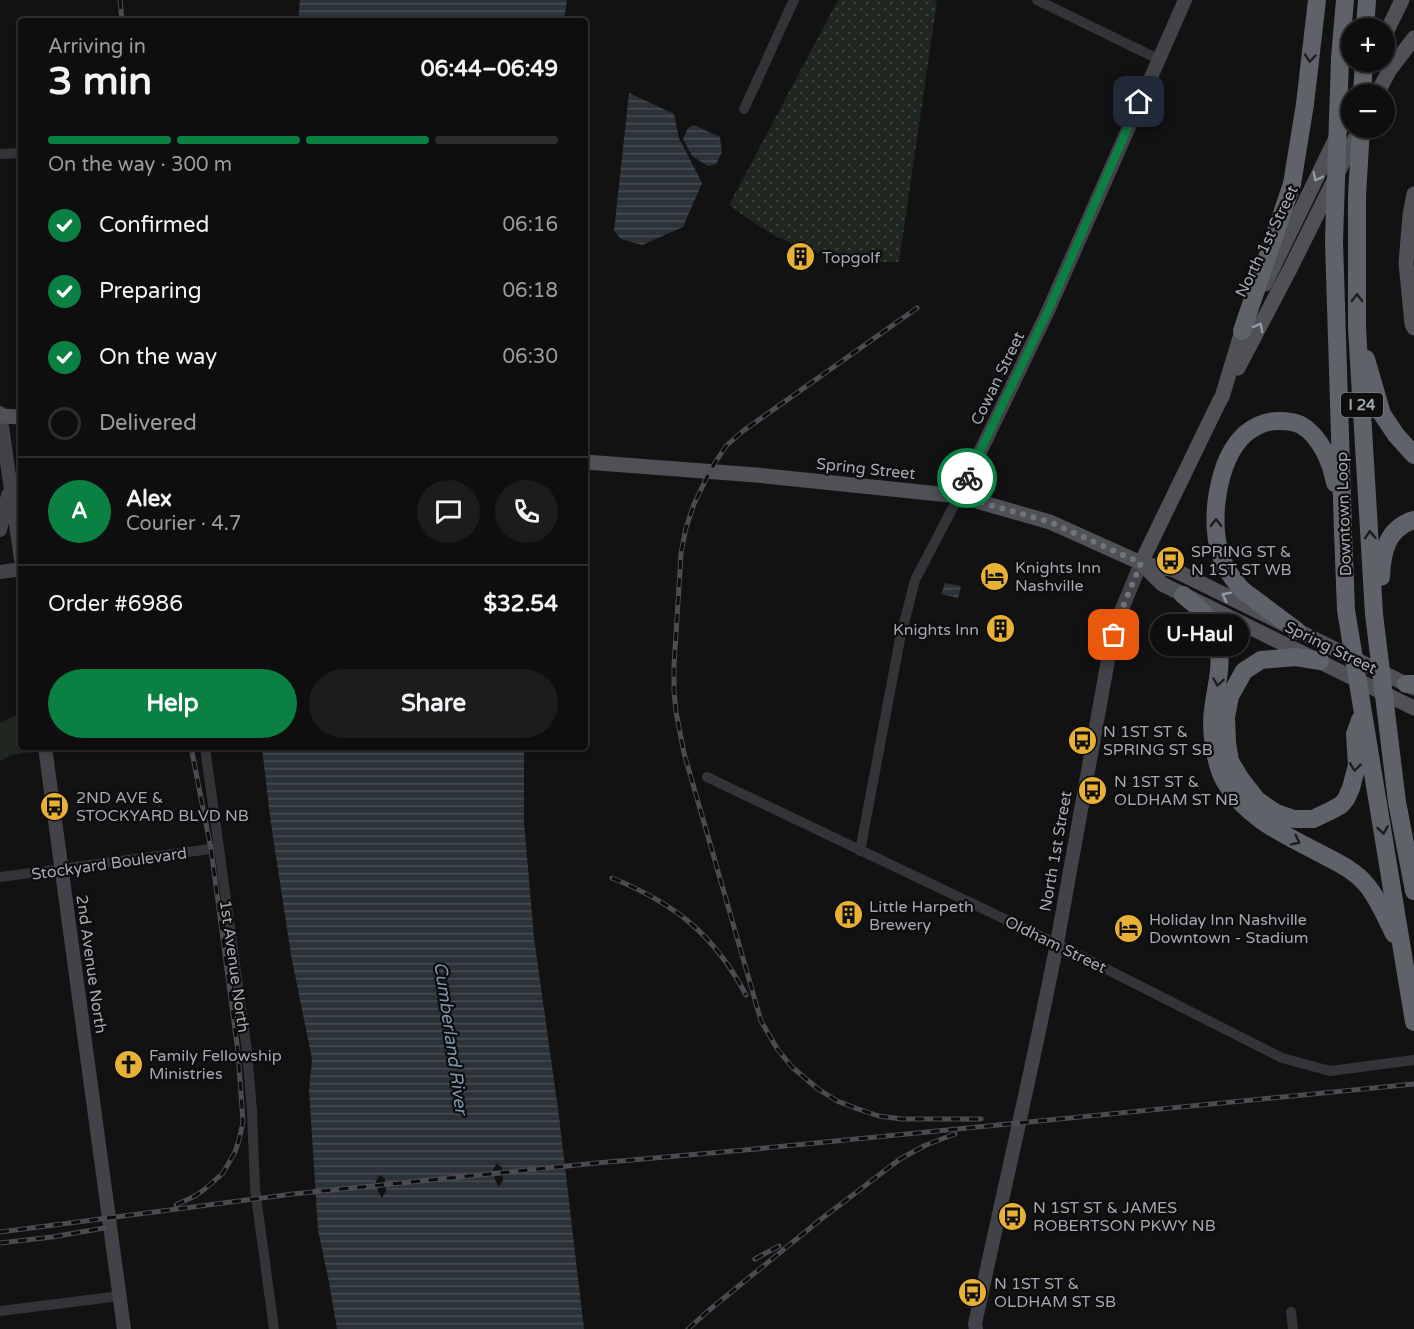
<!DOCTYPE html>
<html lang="en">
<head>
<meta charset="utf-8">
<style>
	:root { --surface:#0e0e0e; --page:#1c1c1c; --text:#f1f3f6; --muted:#9b9c9e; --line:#2e2e2e; --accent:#0b8043 }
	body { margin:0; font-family:"Varela Round",sans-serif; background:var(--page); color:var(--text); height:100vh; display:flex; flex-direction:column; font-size:22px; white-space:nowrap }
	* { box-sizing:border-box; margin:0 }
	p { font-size:20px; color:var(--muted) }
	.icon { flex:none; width:33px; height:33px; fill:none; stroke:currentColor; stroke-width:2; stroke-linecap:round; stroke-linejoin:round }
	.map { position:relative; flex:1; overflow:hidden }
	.sheet { position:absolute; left:18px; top:18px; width:570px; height:732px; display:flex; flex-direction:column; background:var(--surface); border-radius:6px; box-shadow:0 2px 4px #0004,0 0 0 2px var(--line) }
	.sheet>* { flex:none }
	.fabs { position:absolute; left:1341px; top:18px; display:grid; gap:12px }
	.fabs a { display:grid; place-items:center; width:54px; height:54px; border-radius:50%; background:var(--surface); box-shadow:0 2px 4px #0004,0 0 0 2px var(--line); font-size:30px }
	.pin { position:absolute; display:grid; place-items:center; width:51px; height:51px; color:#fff; margin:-26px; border-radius:12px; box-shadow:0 3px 9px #0006 }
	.courier { position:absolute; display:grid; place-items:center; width:60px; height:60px; margin:-30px; border:4px solid #0b8043; border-radius:50%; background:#fff; color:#222; box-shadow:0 2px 8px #0007 }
	.bubble { position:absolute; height:42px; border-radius:21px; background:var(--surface); box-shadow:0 2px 4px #0004,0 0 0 2px var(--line); font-size:20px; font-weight:800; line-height:42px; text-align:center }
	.overview em { font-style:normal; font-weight:800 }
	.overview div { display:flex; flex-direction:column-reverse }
	.overview { display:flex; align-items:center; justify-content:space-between; height:102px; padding:0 30px }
	h1 { font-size:39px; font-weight:800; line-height:45px }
	.bar { display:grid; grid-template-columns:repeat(4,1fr); gap:9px 6px; align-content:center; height:72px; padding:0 30px }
	.bar i { height:8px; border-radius:4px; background:var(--line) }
	.bar .on { background:var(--accent) }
	.bar p { grid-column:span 4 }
	.line { display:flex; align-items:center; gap:15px; padding:0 30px; border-top:2px solid var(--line) }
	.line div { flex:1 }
	.round { display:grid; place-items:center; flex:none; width:63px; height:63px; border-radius:32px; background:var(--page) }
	ol { padding:0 30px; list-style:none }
	li { display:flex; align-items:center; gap:18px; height:66px }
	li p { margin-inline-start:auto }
	li .icon { padding:6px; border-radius:50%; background:var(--accent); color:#fff; stroke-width:4 }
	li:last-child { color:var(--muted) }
	li i { width:33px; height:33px; border:3px solid var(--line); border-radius:50% }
	.primary-button { display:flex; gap:12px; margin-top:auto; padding:12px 30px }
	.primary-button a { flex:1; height:69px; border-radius:36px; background:var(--accent); color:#fff; font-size:24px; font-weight:800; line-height:69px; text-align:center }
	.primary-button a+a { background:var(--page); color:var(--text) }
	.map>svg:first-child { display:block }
</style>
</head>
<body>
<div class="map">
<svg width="1414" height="1329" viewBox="0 0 1414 1329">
	<defs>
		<pattern id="grass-dots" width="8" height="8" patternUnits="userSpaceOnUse" patternTransform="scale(1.5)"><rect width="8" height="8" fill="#1e261f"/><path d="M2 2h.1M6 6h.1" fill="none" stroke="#3c433d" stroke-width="1.8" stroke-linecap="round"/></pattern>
		<pattern id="water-rules" width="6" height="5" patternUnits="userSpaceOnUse" patternTransform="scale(1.5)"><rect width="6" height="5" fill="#2b3238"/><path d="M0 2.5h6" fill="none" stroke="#474d52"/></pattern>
	</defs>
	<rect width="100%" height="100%" fill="#121213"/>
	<path fill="url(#grass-dots)" d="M838 0H934L937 2 899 262C859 263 816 257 780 238 762 229 745 217 729 205Z"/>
	<path fill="#1e261f" d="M21 712V747H36L34 752 11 755 0 761V723Z"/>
	<path fill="url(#water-rules)" d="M300 0H567L564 21H298Z
		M629 93 674 114 679 138 702 183 683 227 642 245 621 239 614 231Z
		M694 125 720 137 722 152 716 164 708 166 692 156 683 139 688 128Z
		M945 583 961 586 958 598 941 594Z
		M262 747H524V821L534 938 559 1116 584 1329H337L328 1277 318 1230 309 1090 312 1059 291 955 270 817Z"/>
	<path fill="#121213" d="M497 1163 502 1168 503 1180 499 1187 495 1180 493 1170Z
		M380 1175 385 1179 386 1191 382 1198 378 1191 376 1181Z"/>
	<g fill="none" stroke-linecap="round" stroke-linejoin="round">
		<path stroke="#333438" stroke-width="10" d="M1037 0 1158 59
			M744 109 794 0
			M0 154 21 153
			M205 747 247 1051 252 1111 255 1189 274 1329
			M707 777 1057 944 1282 1058 1330 1071 1414 1060
			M860 851 900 639 915 580 959 496
			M0 877 218 848
			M0 1311 120 1296
			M1291 1312 1293 1329"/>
		<path stroke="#414348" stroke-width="14" d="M0 413 21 559
			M959 496 1048 311 1185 0
			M0 530 8 495
			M0 572 21 569
			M45 747 124 1329
			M976 1329 975 1324C1002 1197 1032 1071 1057 943 1075 845 1092 747 1110 649L1117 621 1141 563"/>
		<path stroke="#4f5157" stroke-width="15" d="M1384 37 1402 0
			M1377 94 1389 71 1414 38
			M1414 194 1410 215 1406 263 1412 324 1414 328
			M1265 284 1352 105
			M1238 368 1290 269 1359 130
			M1222 397 1242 331 1247 321
			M0 416 21 417
			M585 462 756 475 959 496 1050 522 1141 563 1174 570 1414 688
			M1141 563 1162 584 1414 708
			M1141 563 1220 400"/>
		<path stroke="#5f6269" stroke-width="18" d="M1345 0 1340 58 1334 241 1343 532 1346 610 1414 1022
			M1365 28 1367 0
			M1362 94 1364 62
			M1361 128 1357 196V328L1374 614 1397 802 1414 891
			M1242 331 1292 184 1305 104 1317 0
			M1366 359 1382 414 1396 435 1414 455
			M1381 577C1382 552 1387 528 1414 520
			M1183 595C1190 601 1198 606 1204 613 1206 617 1208 622 1210 626 1227 660 1217 675 1213 710 1210 730 1215 764 1225 782 1247 820 1290 837 1327 857 1340 864 1355 871 1365 883 1377 896 1386 918 1394 934
			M1297 631C1284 621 1270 611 1257 601 1251 596 1243 592 1239 586 1233 579 1225 568 1222 559 1208 524 1217 460 1245 434 1255 426 1266 421 1278 421 1285 421 1295 422 1301 425 1320 436 1331 461 1335 483
			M1320 661 1296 657 1261 660 1244 671 1230 696 1226 717 1227 743 1230 761 1240 778 1257 800 1276 813 1294 819H1313L1330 811 1341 805 1346 799 1351 788 1357 765 1355 734 1360 720
			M1406 684H1414"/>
		<defs>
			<path id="rail" d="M120 0 122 21
				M917 308 743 431 726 446 711 469 694 504 686 528 681 553 680 571 674 665V691L676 712 684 753 761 1021 778 1050 792 1067 818 1089 837 1101 858 1109 879 1116 902 1119H981
				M612 878C674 903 714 934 746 995
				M176 1205 195 1196 205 1189 223 1173 235 1152 239 1140 243 1122 238 1052 211 849 191 747
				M0 1232 293 1194 597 1163 745 1150 1414 1084
				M0 1243 52 1237 104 1228
				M755 1259 779 1246
				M688 1329 708 1311 820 1220 900 1159 926 1145 955 1134"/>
		</defs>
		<use href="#rail" stroke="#4a4c51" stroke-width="5"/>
		<use href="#rail" stroke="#0d0d0e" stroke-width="3" stroke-dasharray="9" stroke-linecap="butt"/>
	</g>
	<defs><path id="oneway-chevron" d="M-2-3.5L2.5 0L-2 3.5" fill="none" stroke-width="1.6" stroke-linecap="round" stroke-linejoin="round" transform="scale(1.5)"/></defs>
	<g stroke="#1d1e20">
		<use href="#oneway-chevron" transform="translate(1310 58) rotate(96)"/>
		<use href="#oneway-chevron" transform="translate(1357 298) rotate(-90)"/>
		<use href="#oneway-chevron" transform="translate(1216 523) rotate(-89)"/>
		<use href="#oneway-chevron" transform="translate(1370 535) rotate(-93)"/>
		<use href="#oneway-chevron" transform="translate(1218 682) rotate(99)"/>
		<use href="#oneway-chevron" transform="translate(1355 767) rotate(97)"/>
		<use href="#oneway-chevron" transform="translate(1383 830) rotate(81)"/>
		<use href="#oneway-chevron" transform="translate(1296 841) rotate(27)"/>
	</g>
	<g stroke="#9397a1">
		<use href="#oneway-chevron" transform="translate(1317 177) rotate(116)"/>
		<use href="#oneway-chevron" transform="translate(1259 327) rotate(-62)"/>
		<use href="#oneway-chevron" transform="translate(1226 596) rotate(-153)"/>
	</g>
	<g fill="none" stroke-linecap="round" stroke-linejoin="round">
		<path stroke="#71747b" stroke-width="6" stroke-dasharray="0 10.8" d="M967 478 959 496 1050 522 1141 563 1117 621 1114 635"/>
		<path stroke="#0b8043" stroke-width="8" d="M967 478 1048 311 1139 102"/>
	</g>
	<defs>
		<symbol id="building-disc" viewBox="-11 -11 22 22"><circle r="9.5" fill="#e8b035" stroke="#0d0d0e"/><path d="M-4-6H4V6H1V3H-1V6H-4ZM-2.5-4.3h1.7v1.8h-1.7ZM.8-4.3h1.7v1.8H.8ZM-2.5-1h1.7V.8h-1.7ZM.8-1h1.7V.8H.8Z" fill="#111"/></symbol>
		<symbol id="bus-disc" viewBox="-11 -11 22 22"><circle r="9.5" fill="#e8b035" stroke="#0d0d0e"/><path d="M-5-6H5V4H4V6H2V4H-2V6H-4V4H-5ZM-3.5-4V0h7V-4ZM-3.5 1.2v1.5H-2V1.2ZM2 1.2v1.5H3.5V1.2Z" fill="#111"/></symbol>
		<symbol id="hotel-disc" viewBox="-11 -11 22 22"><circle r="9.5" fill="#e8b035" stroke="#0d0d0e"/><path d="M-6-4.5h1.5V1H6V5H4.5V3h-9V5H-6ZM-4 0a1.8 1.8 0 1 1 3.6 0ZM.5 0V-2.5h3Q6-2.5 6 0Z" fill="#111"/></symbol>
		<symbol id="church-disc" viewBox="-11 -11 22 22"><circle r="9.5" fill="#e8b035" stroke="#0d0d0e"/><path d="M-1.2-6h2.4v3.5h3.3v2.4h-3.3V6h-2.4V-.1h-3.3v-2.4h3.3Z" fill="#111"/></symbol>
	</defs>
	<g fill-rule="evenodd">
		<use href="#building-disc" x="784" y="240" width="33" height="33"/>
		<use href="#bus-disc" x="1154" y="544" width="33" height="33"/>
		<use href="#hotel-disc" x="978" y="560" width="33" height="33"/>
		<use href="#building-disc" x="984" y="612" width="33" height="33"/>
		<use href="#bus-disc" x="1066" y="724" width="33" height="33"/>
		<use href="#bus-disc" x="1076" y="774" width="33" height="33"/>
		<use href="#bus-disc" x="38" y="790" width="33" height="33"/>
		<use href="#building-disc" x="832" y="898" width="33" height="33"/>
		<use href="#hotel-disc" x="1112" y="912" width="33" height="33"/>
		<use href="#church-disc" x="112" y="1048" width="33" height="33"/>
		<use href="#bus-disc" x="996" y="1200" width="33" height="33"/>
		<use href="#bus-disc" x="956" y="1276" width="33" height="33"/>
	</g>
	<g text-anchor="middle" stroke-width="4.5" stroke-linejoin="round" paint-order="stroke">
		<rect fill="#0d0d0e" stroke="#777a82" stroke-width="1.5" x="1341" y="393" width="42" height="24" rx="4.5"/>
		<g font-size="15" font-weight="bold" fill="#a4a8b3">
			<text x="1362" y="410">I 24</text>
		</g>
		<g font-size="16" fill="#a4a8b3" stroke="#0d0d0e">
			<text transform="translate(1266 241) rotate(-64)" y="6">North 1st Street</text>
			<text transform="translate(997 378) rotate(-64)" y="6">Cowan Street</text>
			<text transform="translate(866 468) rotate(6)" y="6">Spring Street</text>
			<text transform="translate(1343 514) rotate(-92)" y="6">Downtown Loop</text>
			<text transform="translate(1331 647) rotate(26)" y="6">Spring Street</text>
			<text transform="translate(1055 851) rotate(-80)" y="6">North 1st Street</text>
			<text transform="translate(109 863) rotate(-8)" y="6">Stockyard Boulevard</text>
			<text transform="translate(1056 944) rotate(26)" y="6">Oldham Street</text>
			<text transform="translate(92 964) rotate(82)" y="6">2nd Avenue North</text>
			<text transform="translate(235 966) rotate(82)" y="6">1st Avenue North</text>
		</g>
		<g font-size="16" fill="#a4a8b3" stroke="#0d0d0e" text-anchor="start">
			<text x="822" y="263">Topgolf</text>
			<text x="1191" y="557">SPRING ST &amp;<tspan x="1191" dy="18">N 1ST ST WB</tspan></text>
			<text x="1015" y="573">Knights Inn<tspan x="1015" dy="18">Nashville</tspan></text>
			<text x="979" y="635" text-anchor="end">Knights Inn</text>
			<text x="1103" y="737">N 1ST ST &amp;<tspan x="1103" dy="18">SPRING ST SB</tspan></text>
			<text x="1114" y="787">N 1ST ST &amp;<tspan x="1114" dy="18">OLDHAM ST NB</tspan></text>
			<text x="76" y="803">2ND AVE &amp;<tspan x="76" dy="18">STOCKYARD BLVD NB</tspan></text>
			<text x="869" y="912">Little Harpeth<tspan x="869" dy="18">Brewery</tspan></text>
			<text x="1149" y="925">Holiday Inn Nashville<tspan x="1149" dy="18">Downtown - Stadium</tspan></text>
			<text x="149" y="1061">Family Fellowship<tspan x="149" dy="18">Ministries</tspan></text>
			<text x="1033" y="1213">N 1ST ST &amp; JAMES<tspan x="1033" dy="18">ROBERTSON PKWY NB</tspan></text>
			<text x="994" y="1289">N 1ST ST &amp;<tspan x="994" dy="18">OLDHAM ST SB</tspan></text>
		</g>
		<g font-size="18" font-style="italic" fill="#7c95ad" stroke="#0d0d0e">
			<text transform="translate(451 1038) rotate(82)" y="6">Cumberland River</text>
		</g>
	</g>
</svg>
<div class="fabs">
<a>+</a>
<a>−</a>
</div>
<div class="pin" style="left:1114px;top:635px;background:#ea580c"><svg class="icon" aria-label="bag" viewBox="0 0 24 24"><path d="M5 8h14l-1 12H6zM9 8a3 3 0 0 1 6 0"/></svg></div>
<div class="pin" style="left:1139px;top:102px;background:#1f2937"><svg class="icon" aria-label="home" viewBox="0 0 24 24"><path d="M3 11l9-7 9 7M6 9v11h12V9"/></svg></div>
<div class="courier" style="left:967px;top:478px"><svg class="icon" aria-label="bike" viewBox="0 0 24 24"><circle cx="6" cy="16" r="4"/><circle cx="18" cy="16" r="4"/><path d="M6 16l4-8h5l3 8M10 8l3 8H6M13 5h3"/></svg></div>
<div class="bubble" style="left:1150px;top:614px;width:99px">U-Haul</div>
<section class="sheet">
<div class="overview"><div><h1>3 min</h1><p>Arriving in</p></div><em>06:44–06:49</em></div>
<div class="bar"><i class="on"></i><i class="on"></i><i class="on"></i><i></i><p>On the way · 300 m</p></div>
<ol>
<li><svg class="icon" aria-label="check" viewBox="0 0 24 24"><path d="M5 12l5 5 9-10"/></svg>Confirmed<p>06:16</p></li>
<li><svg class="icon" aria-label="check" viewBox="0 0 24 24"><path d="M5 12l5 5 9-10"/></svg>Preparing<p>06:18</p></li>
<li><svg class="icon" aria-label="check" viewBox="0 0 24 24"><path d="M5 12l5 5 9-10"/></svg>On the way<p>06:30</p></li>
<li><i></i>Delivered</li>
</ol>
<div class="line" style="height:108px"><b class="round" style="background:var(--accent);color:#fff">A</b><div><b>Alex</b><p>Courier · 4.7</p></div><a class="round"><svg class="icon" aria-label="chat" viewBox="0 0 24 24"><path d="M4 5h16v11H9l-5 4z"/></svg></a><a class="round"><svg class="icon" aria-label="phone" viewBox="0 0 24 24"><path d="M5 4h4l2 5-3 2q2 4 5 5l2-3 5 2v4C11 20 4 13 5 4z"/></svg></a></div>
<div class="line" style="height:78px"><div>Order #6986</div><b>$32.54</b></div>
<div class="primary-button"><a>Help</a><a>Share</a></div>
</section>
</div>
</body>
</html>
